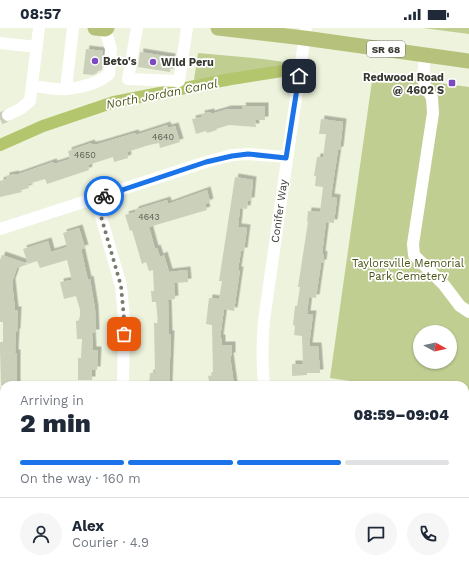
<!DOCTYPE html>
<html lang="en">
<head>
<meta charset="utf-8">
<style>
	:root { --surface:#fff; --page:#f6f6f7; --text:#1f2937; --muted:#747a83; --line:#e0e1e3; --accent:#1a73e8 }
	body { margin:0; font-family:"Work Sans",sans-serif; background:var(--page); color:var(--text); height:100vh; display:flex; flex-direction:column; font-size:15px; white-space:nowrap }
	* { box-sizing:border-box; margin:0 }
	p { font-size:13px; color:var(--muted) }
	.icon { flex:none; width:22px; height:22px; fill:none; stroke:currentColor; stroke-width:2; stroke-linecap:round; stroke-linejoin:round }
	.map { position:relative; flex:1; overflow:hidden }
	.sheet { position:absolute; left:0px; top:353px; width:469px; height:196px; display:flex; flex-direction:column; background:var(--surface); border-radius:12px 12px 0 0; box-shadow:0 1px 3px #0004 }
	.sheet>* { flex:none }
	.needle { width:26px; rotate:98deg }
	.fabs { position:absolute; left:413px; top:297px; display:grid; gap:8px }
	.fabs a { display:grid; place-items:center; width:44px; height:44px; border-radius:50%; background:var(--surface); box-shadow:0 1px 3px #0004; font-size:20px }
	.pin { position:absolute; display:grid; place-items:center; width:34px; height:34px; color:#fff; margin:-17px; border-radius:8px; box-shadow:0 2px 6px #0006 }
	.courier { position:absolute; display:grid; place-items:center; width:40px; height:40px; margin:-20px; border:3px solid #1a73e8; border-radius:50%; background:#fff; color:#222; box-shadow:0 1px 5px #0007 }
	.overview em { font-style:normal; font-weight:800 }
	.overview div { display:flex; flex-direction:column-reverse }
	.overview { display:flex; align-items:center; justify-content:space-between; height:68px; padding:0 20px }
	h1 { font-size:26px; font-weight:800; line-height:30px }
	.bar { display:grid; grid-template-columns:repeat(4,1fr); gap:6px 4px; align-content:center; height:48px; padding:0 20px }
	.bar i { height:5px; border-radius:3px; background:var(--line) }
	.bar .selected { background:var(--accent) }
	.bar p { grid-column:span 4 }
	.line { display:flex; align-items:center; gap:10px; padding:0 20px; border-top:1px solid var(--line) }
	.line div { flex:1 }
	.round { display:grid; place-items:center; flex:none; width:42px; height:42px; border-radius:21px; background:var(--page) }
	.status { display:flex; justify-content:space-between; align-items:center; height:28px; padding:0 20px; background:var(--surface); direction:ltr }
	.status svg { height:11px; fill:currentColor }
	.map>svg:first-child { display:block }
</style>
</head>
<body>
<div class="status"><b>08:57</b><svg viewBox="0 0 49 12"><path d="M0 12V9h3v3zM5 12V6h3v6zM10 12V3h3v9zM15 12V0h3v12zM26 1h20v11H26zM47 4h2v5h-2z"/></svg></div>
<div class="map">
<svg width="469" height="549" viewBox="0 0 469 549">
	<defs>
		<filter id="shadow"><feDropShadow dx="3.5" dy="-3.5" stdDeviation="0" flood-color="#0004"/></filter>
	</defs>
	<rect width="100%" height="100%" fill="#edf3dc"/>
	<path fill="#c0ce91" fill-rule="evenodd" d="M423 0H469V6Z
		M198 25 263 31 284 34V38L194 52Z
		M373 46 469 59V370L465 369V357H378L330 350ZM420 304H450V334H420Z"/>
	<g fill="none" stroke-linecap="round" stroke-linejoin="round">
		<path stroke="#b3c56d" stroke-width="12" d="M0 117 43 98 114 74 231 51 282 43"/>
	</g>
	<path fill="#cad0ba" filter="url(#shadow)" d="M86 21 103 23 102 42 98 43 97 45 93 47 83 46Z
		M140 24 172 29 170 44 138 39Z
		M242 78H265V92H255L256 99 229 97 216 101 217 102 207 105 206 103 196 106 192 91 202 89 201 86 211 84V86L228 81H243Z
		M321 91 343 94 340 122H338L331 169 337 170 334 195 326 194 322 226 324 227 323 235H321L316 270 309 269 307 286H313L309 318H318L320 345H307V347L292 348V336H303L302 308 294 307 295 298 293 297 295 278H297L300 259H298L308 194H307L308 183 320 184 323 159 315 158 316 148H314L317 129H323L326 106H319Z
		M167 97 168 100 175 98 180 114 160 120 159 115 149 117 127 124 128 130 114 134 113 129 88 137 89 142 47 156 45 151 28 156 29 160 21 162 22 164 0 169V153L6 151V148L15 146 16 147 53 134 54 136 70 131 68 123 91 115 92 117 98 116 135 105 136 107Z
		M235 149 253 152 251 173H248L247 181 240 180 238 199 247 200 244 223H241L238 242H240L234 283 224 281 220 310H222V317H232V328H230L234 357H210L208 348 213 347 212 297 206 296 209 270 219 271 222 253H219Z
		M207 162 210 174 205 176 207 182 149 199 155 221 157 220 160 229 164 227 169 244 187 242 188 254 174 255 175 271 168 272 169 306H171L169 357H149L150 345H155L154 295H158L156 274H152L151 263H154L153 242 149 243 146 234 142 236 132 202 130 203 125 187 135 184V182L167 172 168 176Z
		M79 200 85 220 81 221 88 252 90 251 95 281 96 305H92L93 322H98L97 342H92V352H78V330H81L82 311H77L76 293 80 292V282L76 268 64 271 60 254 72 252 67 232 40 240 37 233 17 240 12 254 15 282H18L17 304H16L15 325H17V357H1L0 322V314H3V294H0V232L2 227 28 236 23 221 48 213 51 224 67 219 63 205Z"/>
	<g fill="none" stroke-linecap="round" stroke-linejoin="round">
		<path stroke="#c9ceba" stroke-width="12" stroke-dasharray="12 6" stroke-linecap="butt" d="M0 91 8 87"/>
		<path stroke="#fff" stroke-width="12" d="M137 0 128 51 179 53 187 0
			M0 15 37 19
			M425 27 423 50 425 57 432 70 433 85 413 216 414 227 444 257 460 278 469 284
			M32 58C43 59 56 62 67 61 81 60 99 55 109 46L111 21 105 1
			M66 61 73 0
			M8 87 20 81 30 73 39 0
			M96 171 121 258 124 290 123 357
			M0 201 206 134 232 127 248 126 286 129
			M264 357C262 335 262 314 264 292L306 0
			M0 487 4 488
			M365 545 372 549
			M119 549V545
			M445 549 447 545"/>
		<path stroke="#b6c27c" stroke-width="15" d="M95 0 105 1 107 0
			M218 0 304 10 469 33"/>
	</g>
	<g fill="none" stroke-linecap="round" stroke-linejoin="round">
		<path stroke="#777a6d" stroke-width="4" stroke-dasharray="0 7.2" d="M104 168 96 171 121 258 124 290V306"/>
		<path stroke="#1a73e8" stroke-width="5" d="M104 168 206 134 232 128 248 126 286 130 299 48"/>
	</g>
	<g fill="#7b4ac2" stroke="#fff" stroke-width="1.5">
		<circle cx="95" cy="33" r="4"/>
		<circle cx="153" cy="34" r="4"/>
		<rect x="448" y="51" width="8" height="8" rx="2"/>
	</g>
	<g text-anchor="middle" stroke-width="3.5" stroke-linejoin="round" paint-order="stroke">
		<g font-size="9" fill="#5c5f53">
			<text x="163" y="112">4640</text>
			<text x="85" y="130">4650</text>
			<text x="149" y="192">4643</text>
		</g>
		<rect fill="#fff" stroke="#73746f" stroke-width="1" x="367" y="13" width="38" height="16" rx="3"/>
		<g font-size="10" font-weight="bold" fill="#373931">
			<text x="386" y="25">SR 68</text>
		</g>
		<g font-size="11" font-weight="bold" fill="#373931" stroke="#fff" text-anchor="start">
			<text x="103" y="37">Beto's</text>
			<text x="161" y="38">Wild Peru</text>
			<text x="444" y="53" text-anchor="end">Redwood Road<tspan x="444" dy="13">@ 4602 S</tspan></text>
		</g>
		<g font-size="11" fill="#373931" stroke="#fff">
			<text transform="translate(279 183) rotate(-82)" y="4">Conifer Way</text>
		</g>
		<g font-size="11" fill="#485313" stroke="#fff">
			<text x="408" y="239">Taylorsville Memorial<tspan x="408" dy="13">Park Cemetery</tspan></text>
		</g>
		<g font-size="12" font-style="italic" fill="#505b1c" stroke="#fff">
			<text transform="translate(162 66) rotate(-11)" y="4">North Jordan Canal</text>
		</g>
	</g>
</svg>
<div class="fabs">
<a><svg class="needle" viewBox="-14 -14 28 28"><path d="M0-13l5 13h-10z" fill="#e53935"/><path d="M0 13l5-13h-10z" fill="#747a83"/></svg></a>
</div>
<div class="pin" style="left:124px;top:306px;background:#ea580c"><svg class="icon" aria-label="bag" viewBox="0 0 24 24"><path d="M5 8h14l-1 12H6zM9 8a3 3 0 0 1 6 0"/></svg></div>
<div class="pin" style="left:299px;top:48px;background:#1f2937"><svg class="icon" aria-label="home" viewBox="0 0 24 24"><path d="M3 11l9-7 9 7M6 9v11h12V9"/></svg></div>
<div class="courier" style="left:104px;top:168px"><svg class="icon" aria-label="bike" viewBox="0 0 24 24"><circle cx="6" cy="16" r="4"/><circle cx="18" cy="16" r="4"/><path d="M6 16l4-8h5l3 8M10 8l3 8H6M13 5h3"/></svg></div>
<section class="sheet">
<div class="overview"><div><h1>2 min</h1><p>Arriving in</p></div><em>08:59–09:04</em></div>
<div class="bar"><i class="selected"></i><i class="selected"></i><i class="selected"></i><i></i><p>On the way · 160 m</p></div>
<div class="line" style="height:72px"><a class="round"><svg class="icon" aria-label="person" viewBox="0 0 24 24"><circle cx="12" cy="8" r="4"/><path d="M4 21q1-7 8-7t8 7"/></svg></a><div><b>Alex</b><p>Courier · 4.9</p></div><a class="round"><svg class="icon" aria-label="chat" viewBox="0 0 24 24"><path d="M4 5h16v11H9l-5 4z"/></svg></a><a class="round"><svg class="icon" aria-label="phone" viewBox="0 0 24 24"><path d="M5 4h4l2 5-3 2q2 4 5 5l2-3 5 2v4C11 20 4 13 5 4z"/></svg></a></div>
</section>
</div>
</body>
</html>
